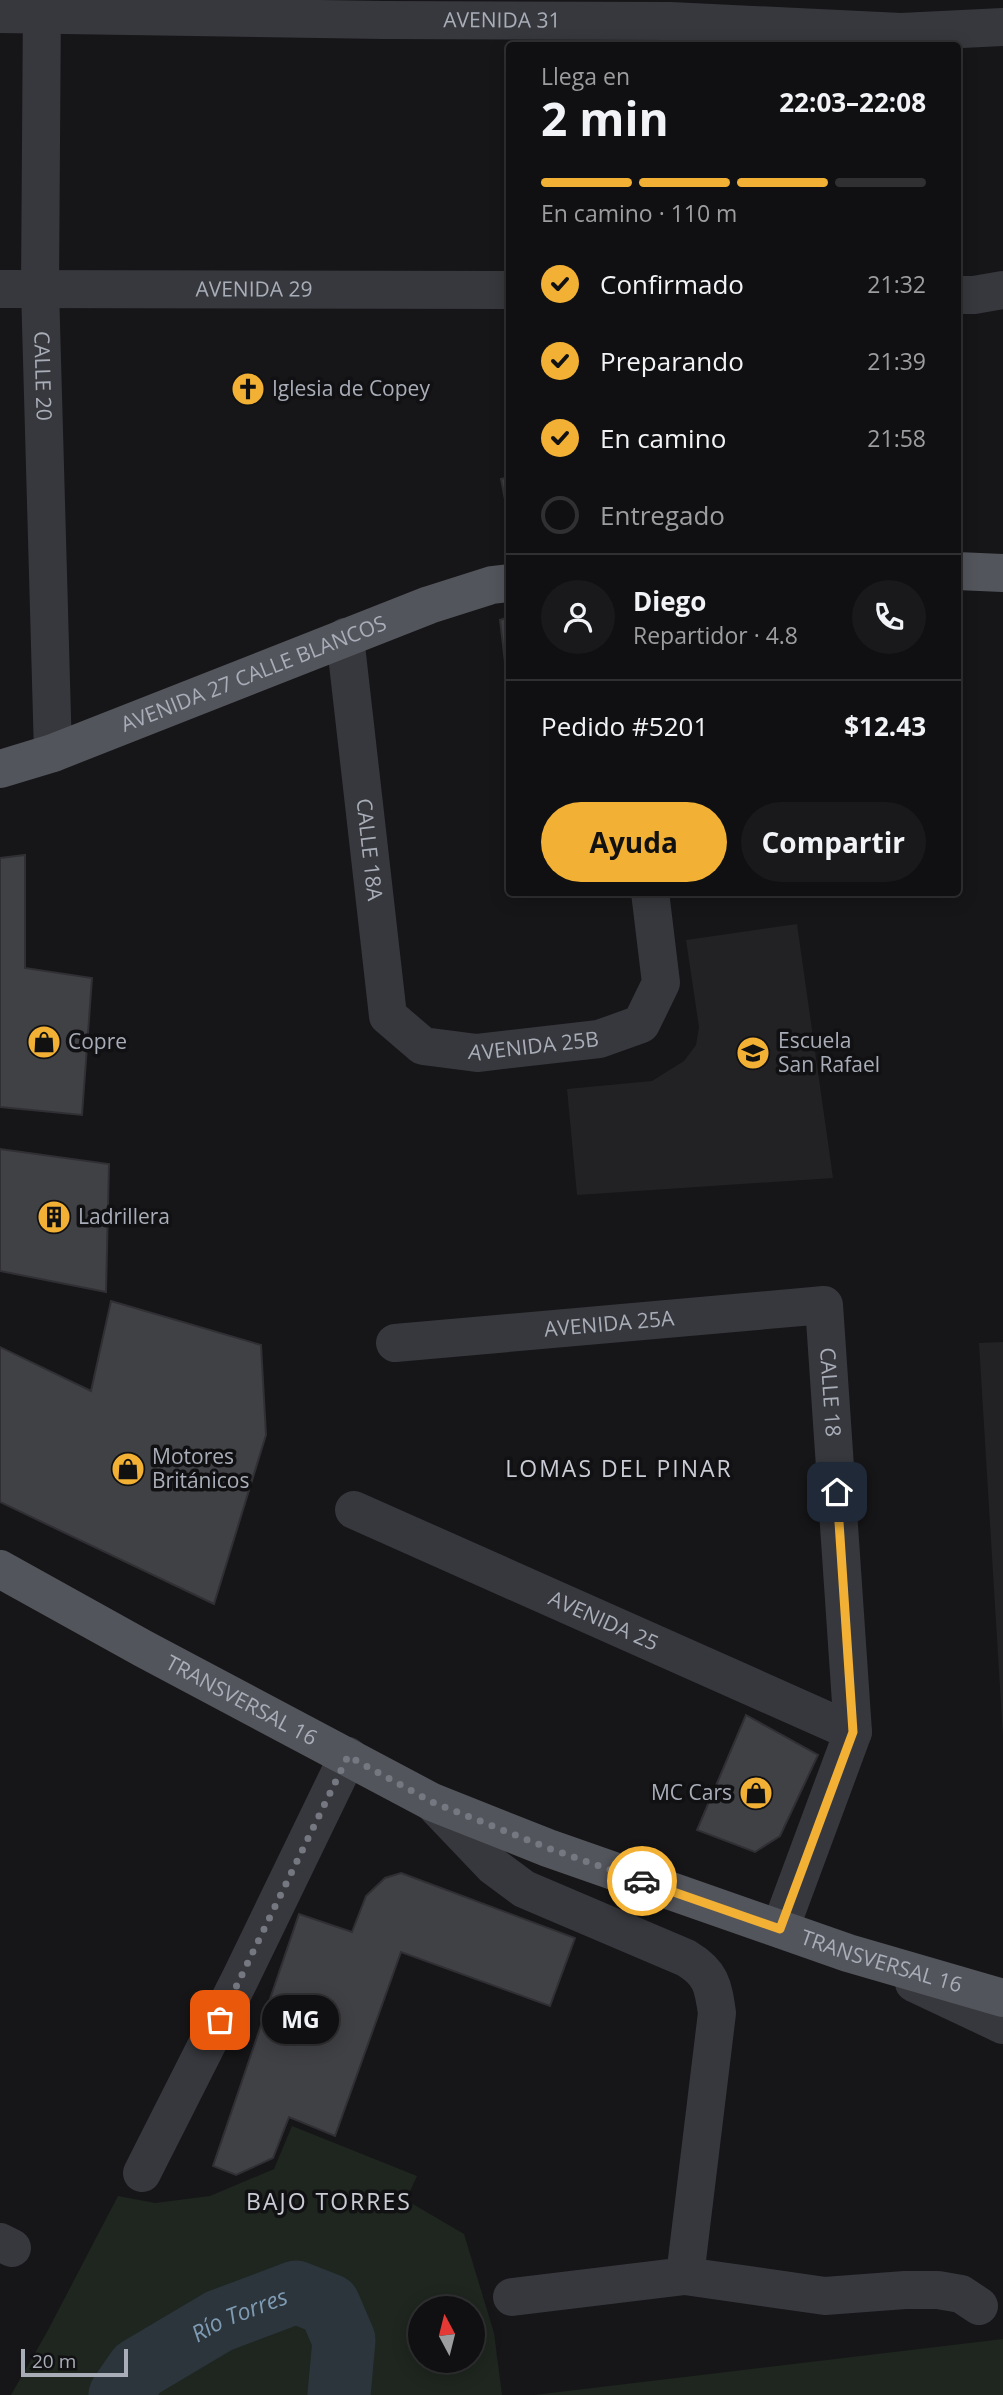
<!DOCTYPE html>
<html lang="es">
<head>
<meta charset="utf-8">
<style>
	:root { --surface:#101012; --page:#19191b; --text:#f1f3f6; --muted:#9c9d9f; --line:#303032; --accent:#f2b134 }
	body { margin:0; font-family:"Open Sans",sans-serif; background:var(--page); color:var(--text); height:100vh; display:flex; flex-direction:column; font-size:26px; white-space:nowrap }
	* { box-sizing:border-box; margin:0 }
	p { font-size:23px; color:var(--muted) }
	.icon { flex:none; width:38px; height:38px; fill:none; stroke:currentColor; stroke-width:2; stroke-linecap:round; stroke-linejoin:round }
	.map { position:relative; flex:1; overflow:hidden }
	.sheet { position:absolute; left:506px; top:42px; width:455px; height:854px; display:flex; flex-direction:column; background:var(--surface); border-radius:7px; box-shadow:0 4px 18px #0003,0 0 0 2px var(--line) }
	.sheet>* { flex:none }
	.needle { width:46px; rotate:353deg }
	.tools { position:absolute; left:408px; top:2296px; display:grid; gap:14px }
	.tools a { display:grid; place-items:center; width:77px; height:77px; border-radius:50%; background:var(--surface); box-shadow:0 4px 18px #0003,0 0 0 2px var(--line); font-size:35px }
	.scale { position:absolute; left:21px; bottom:18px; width:107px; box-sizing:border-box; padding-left:7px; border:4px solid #a8adb8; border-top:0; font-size:19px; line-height:24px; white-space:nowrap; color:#a8adb8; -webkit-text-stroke:5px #111113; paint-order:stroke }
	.pin { position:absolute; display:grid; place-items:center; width:60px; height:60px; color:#fff; margin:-30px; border-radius:14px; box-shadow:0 4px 10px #0006 }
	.courier { position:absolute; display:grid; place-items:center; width:70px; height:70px; margin:-35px; border:5px solid #f2b134; border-radius:50%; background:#fff; color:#222; box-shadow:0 2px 9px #0007 }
	.bubble { position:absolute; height:49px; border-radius:24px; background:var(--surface); box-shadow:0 4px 18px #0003,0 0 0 2px var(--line); font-size:23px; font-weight:700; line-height:49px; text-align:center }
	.headline em { font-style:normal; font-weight:700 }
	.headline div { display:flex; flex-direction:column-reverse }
	.headline { display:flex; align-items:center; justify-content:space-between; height:119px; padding:0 35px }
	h1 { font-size:46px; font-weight:700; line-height:52px }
	.bar { display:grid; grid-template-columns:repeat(4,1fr); gap:10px 7px; align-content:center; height:84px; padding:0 35px }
	.bar i { height:9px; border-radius:5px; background:var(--line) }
	.bar .active { background:var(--accent) }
	.bar p { grid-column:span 4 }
	.line { display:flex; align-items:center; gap:18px; padding:0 35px; border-top:2px solid var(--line) }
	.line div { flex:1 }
	.round { display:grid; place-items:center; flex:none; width:74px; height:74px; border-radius:37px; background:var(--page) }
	ol { padding:0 35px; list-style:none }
	li { display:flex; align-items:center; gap:21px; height:77px }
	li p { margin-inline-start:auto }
	li .icon { padding:7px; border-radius:50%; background:var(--accent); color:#111; stroke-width:4 }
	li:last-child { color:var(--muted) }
	li i { width:38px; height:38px; border:4px solid var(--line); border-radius:50% }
	.cta { display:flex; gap:14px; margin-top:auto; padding:14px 35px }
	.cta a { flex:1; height:80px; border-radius:42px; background:var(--accent); color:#111; font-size:28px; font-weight:700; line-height:80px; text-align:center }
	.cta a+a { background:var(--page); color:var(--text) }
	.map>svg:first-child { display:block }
</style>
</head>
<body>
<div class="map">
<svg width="1003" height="2395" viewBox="0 0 1003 2395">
	<rect width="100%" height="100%" fill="#161618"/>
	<path fill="#222225" d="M797 924 833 1178 577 1195 567 1089 652 1081 684 1061 696 1045 699 1027 686 940Z
		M1003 1342V1737L979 1343Z"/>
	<path fill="#1e261f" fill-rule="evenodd" d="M292 2126 417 2176 406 2200 464 2234 494 2333 502 2395H11L47 2332 118 2196 155 2203 210 2196 274 2169ZM420 2308H472V2361H420Z
		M1003 2339V2395H534Z"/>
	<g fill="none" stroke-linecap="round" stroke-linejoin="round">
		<path stroke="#2c353c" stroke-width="63" id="s1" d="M120 2395 138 2369 219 2321 296 2292 329 2305 344 2340 339 2395"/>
	</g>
	<path fill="#404145" stroke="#303034" stroke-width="2" d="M509 477V520L501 479Z
		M509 617V696L500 620Z
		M25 855V968L92 978 82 1115 0 1107V858Z
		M0 1149 109 1164 106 1292 0 1271Z
		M111 1301 261 1345 266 1435 214 1604 0 1502V1347L91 1391Z
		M746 1715 818 1755 780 1836 755 1852 697 1830Z
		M401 1873 575 1938 550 2006 401 1952 335 2136 289 2117 273 2158 236 2175 213 2166 299 1914 352 1932 366 1896 385 1878Z"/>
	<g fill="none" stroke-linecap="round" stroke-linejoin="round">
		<g stroke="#37383d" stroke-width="38">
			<path id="s2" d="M42 0 40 288 53 753"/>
			<path id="s3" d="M0 14 384 20 670 21 901 32 1003 27"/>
			<path id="s4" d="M0 289 509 290"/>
			<path d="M957 295H974L1003 290"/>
			<path id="s5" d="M345 637 388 1016 423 1046 477 1053 599 1039 641 1024 661 983 650 892"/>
			<path id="s6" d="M395 1343 824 1305 853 1732 780 1929"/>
			<path id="s7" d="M354 1510 853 1732"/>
			<path d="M432 1802 493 1866 524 1889 686 1958C711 1973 713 1985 717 2013L685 2276 512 2297"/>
			<path d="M914 1983 1003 2025"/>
			<path d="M142 2173 241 1977 348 1756"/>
			<path d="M0 2242 12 2248"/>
			<path d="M685 2276 825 2296 905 2290H938L961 2294 979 2306"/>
		</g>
		<g stroke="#53555c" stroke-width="38">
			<path d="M957 571 1003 573"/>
			<path id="s8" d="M0 769 53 753 429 605 492 585 509 583"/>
			<path id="s9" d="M0 1569 144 1649 432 1802 548 1848 848 1953 1003 1998"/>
		</g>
	</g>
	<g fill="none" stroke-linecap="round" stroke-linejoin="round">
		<path stroke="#757880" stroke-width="7" stroke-dasharray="0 12.6" d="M220 2020 348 1756 432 1802 548 1848 642 1881"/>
		<path stroke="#f2b134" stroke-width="9" d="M642 1881 780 1929 853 1732 837 1492"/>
	</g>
	<defs>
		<symbol id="church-disc" viewBox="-11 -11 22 22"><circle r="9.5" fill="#f2b134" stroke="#111113"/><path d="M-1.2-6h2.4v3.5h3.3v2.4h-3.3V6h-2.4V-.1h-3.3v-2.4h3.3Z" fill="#111"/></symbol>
		<symbol id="shop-disc" viewBox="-11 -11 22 22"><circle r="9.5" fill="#f2b134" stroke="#111113"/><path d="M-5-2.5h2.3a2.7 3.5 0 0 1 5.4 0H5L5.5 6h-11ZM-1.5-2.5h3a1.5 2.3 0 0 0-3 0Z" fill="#111"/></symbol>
		<symbol id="school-disc" viewBox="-11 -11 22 22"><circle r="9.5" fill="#f2b134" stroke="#111113"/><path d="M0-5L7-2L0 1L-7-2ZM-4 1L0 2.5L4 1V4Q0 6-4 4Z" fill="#111"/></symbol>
		<symbol id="building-disc" viewBox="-11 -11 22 22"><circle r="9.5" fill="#f2b134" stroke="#111113"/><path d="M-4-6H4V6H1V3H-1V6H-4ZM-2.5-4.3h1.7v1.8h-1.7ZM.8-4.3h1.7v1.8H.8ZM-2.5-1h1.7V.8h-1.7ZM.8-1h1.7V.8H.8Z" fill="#111"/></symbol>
	</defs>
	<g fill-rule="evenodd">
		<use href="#church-disc" x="229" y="370" width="38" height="38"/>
		<use href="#shop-disc" x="25" y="1023" width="38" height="38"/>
		<use href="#school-disc" x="734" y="1034" width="38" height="38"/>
		<use href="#building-disc" x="35" y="1198" width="38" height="38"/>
		<use href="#shop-disc" x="109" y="1450" width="38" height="38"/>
		<use href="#shop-disc" x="737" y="1774" width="38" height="38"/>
	</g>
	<g text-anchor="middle" stroke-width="7" stroke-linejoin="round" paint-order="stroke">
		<g font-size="21" fill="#a8adb8" stroke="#111113">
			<text dy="7" stroke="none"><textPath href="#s3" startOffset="502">AVENIDA 31</textPath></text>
			<text dy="7" stroke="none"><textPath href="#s4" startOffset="254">AVENIDA 29</textPath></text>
			<text dy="7" stroke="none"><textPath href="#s2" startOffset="376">CALLE 20</textPath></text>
			<text dy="7" stroke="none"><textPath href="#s8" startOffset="271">AVENIDA 27 CALLE BLANCOS</textPath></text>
			<text dy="7" stroke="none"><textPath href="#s5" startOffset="214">CALLE 18A</textPath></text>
			<text dy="7" stroke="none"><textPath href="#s5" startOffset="539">AVENIDA 25B</textPath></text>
			<text dy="7" stroke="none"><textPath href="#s6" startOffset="215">AVENIDA 25A</textPath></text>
			<text dy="7" stroke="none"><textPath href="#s6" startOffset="518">CALLE 18</textPath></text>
			<text dy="7" stroke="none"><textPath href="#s7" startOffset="273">AVENIDA 25</textPath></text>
			<text dy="7" stroke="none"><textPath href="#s9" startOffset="275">TRANSVERSAL 16</textPath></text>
			<text dy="7" stroke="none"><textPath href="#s9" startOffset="968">TRANSVERSAL 16</textPath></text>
		</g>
		<g font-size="21" fill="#a8adb8" stroke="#111113" text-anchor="start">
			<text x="272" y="396">Iglesia de Copey</text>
			<text x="778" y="1048">Escuela<tspan x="778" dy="24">San Rafael</tspan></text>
			<text x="68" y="1049">Copre</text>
			<text x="78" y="1224">Ladrillera</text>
			<text x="152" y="1464">Motores<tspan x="152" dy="24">Británicos</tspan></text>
			<text x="732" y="1800" text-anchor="end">MC Cars</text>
		</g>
		<g font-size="23" letter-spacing="2" fill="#c9ccd4" stroke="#111113">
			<text x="619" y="1477">LOMAS DEL PINAR</text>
			<text x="329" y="2210">BAJO TORRES</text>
		</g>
		<g font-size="23" font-style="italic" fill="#7f9bb3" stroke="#111113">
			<text dy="8" stroke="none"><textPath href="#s1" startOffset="147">Río Torres</textPath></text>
		</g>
	</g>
</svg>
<div class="tools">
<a><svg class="needle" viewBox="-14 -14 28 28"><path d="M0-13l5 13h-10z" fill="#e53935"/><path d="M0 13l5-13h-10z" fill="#9c9d9f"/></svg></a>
</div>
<div class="scale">20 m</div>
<div class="pin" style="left:220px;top:2020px;background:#ea580c"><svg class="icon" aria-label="bag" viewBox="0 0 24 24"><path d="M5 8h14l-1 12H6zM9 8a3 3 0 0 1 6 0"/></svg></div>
<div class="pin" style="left:837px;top:1492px;background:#1f2937"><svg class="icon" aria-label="home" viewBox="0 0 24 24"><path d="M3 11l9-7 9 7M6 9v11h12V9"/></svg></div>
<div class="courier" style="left:642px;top:1881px"><svg class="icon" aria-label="car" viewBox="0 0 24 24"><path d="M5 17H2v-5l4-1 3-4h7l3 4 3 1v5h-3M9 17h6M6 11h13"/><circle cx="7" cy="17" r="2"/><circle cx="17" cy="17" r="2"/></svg></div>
<div class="bubble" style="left:262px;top:1995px;width:77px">MG</div>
<section class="sheet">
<div class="headline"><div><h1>2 min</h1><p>Llega en</p></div><em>22:03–22:08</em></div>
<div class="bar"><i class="active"></i><i class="active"></i><i class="active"></i><i></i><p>En camino · 110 m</p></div>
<ol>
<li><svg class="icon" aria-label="check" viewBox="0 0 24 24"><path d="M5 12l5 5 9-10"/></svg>Confirmado<p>21:32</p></li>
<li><svg class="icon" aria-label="check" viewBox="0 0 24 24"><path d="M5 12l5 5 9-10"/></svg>Preparando<p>21:39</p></li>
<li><svg class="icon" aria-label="check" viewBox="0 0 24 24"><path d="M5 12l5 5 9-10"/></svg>En camino<p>21:58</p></li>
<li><i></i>Entregado</li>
</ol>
<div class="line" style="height:126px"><a class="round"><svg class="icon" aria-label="person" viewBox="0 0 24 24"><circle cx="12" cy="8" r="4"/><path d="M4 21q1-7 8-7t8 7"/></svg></a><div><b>Diego</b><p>Repartidor · 4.8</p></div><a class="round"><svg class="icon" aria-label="phone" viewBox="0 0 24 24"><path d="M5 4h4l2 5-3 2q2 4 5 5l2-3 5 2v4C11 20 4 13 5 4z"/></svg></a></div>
<div class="line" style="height:91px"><div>Pedido #5201</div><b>$12.43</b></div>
<div class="cta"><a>Ayuda</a><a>Compartir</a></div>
</section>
</div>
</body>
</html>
